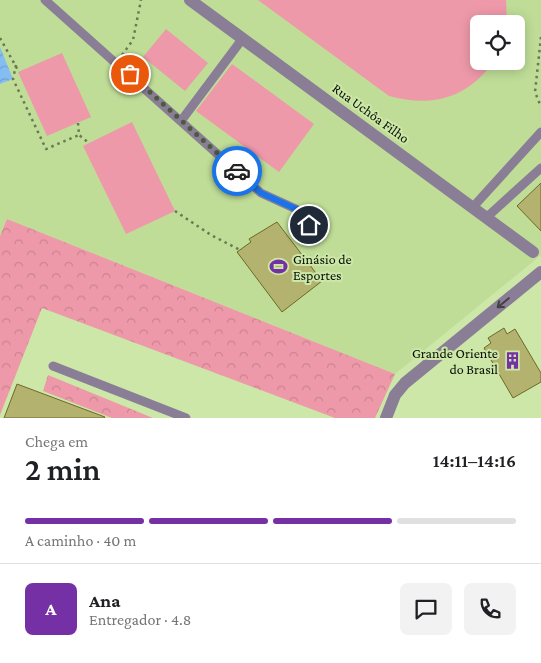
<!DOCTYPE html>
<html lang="pt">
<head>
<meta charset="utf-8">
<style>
	:root { --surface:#fff; --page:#f2f2f2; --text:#202124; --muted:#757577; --line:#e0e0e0; --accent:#7430a4 }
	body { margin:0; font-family:"Crimson Pro",serif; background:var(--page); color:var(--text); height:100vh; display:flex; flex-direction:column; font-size:19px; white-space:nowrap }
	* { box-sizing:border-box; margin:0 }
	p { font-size:16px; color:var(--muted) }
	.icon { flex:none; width:28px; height:28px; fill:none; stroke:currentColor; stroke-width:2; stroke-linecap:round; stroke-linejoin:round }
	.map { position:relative; height:418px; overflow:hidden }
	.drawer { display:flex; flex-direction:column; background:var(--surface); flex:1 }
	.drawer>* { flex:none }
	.tools { position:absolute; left:470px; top:15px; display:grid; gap:10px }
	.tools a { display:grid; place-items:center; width:55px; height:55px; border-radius:8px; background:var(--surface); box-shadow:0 2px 12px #0003; font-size:25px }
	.pin { position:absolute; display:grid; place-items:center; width:42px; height:42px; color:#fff; margin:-21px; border:2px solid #fff; border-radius:50%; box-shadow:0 1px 5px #0007 }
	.courier { position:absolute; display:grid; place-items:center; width:50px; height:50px; margin:-25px; border:4px solid #1a73e8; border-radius:50%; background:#fff; color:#222; box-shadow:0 1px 6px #0007 }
	.overview em { font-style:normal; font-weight:600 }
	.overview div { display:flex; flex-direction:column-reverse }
	.overview { display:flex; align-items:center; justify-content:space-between; height:85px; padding:0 25px }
	h1 { font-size:32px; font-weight:600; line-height:38px }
	.bar { display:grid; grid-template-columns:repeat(4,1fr); gap:8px 5px; align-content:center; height:60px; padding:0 25px }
	.bar i { height:6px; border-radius:4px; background:var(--line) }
	.bar .current { background:var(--accent) }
	.bar p { grid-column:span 4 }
	.line { display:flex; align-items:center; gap:12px; padding:0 25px; border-top:1px solid var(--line) }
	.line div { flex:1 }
	.round { display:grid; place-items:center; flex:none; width:52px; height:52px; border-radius:8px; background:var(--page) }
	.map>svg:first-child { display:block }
</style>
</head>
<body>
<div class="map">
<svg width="541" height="418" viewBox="0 0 541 418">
	<defs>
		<pattern id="forest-crowns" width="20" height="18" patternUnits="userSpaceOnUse" patternTransform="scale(1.25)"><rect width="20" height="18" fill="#ee99a9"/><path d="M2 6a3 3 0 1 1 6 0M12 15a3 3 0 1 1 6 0" fill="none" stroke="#cb8390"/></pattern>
		<pattern id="water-waves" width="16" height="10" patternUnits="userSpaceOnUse" patternTransform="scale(1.25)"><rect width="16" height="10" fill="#83bdf2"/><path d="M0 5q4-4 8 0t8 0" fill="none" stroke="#70a1ce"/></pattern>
	</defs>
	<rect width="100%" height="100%" fill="#cce7a8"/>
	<path fill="#bfdd97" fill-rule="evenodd" d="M0 0H541V255L395 374 7 219 0 236ZM479 24H516V61H479Z"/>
	<path fill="#ee99a9" d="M258 0H506L507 21 506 24H479V61H494C468 98 432 108 389 96Z
		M166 29 208 63 185 91 143 57Z
		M62 53 91 117 47 136 18 72Z
		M232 64 314 124 279 172 196 111Z
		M132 122 175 211 126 234 83 146Z"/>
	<path fill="url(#forest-crowns)" d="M7 219 395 374 375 418H335L42 308 0 415V236Z
		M48 375 153 418H112L43 391Z"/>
	<path fill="url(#water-waves)" d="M0 47 13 79 0 84Z"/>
	<path fill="#b4b26f" stroke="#6c6a27" d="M541 183V231L517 206Z
		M277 222 322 281 282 312 237 252 251 242 249 239Z
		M504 328 507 334 515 329 541 373V382L513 398 484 348 491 343 488 338Z
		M17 384 105 417 104 418H4Z"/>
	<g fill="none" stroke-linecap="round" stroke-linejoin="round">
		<path stroke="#687953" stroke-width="2.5" stroke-dasharray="2.5 4" stroke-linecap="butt" d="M541 37 535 92 541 107
			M0 38 19 72
			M122 55 133 40 141 0
			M16 65 13 79 46 149 79 135
			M78 123 79 135 89 143
			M175 211 211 235 240 250"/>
		<path stroke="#8a7e97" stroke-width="9" d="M45 0 261 193 296 209 309 225
			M181 121 243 38
			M473 207 541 132
			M487 217 541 168
			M53 366 186 418"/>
		<path stroke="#8a7e97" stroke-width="12" d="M190 0 533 252
			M386 418 395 395 405 383 541 272"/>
	</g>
	<defs><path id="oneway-shaft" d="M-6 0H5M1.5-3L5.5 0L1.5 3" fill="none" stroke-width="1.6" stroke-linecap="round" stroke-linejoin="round" transform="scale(1.25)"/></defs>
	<use stroke="#424144" href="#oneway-shaft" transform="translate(503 303) rotate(141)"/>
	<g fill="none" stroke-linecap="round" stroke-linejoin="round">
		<path stroke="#4c5b3b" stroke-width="5" stroke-dasharray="0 9" d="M130 74 237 171"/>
		<path stroke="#1a73e8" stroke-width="6" d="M237 171 261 193 296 209 309 225"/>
	</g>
	<defs>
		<symbol id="stadium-bare" viewBox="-9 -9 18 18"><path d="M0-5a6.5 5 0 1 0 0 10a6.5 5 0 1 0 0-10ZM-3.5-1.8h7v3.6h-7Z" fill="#7430a4" stroke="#cce7a8" stroke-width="2.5" paint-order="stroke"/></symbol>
		<symbol id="building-bare" viewBox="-9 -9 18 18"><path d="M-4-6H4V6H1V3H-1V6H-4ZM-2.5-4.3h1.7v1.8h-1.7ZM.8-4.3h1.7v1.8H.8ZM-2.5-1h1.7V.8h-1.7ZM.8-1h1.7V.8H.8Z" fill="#7430a4" stroke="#cce7a8" stroke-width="2.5" paint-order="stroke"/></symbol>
	</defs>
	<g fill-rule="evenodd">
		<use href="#stadium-bare" x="266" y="254" width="25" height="25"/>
		<use href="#building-bare" x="500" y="348" width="25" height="25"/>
	</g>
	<g text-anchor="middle" stroke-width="4" stroke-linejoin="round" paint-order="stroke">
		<g font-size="14" fill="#070f00" stroke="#cce7a8">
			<text transform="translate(371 113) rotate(36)" y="5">Rua Uchôa Filho</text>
		</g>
		<g font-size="14" fill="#070f00" stroke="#cce7a8" text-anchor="start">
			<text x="293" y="264">Ginásio de<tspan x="293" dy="16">Esportes</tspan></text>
			<text x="498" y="358" text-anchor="end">Grande Oriente<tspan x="498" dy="16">do Brasil</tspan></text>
		</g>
	</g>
</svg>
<div class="tools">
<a><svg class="icon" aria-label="locate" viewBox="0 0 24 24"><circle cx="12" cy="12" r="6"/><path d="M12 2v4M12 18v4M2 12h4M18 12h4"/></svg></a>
</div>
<div class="pin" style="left:130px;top:74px;background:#ea580c"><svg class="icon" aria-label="bag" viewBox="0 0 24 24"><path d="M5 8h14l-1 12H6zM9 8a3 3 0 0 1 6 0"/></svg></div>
<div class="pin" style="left:309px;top:225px;background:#1f2937"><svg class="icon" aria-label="home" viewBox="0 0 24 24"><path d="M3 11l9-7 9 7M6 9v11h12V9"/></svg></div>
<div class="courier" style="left:237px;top:171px"><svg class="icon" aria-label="car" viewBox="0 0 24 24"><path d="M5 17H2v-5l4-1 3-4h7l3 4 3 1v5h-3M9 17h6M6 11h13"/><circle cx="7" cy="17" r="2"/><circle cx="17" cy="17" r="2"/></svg></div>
</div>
<section class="drawer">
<div class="overview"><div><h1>2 min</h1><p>Chega em</p></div><em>14:11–14:16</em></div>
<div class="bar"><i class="current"></i><i class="current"></i><i class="current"></i><i></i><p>A caminho · 40 m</p></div>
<div class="line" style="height:90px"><b class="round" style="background:var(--accent);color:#fff">A</b><div><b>Ana</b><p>Entregador · 4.8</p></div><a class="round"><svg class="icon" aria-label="chat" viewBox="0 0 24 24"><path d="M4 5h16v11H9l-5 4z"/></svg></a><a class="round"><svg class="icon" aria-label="phone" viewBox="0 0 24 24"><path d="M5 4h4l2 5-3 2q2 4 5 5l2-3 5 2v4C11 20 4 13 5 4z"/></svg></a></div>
</section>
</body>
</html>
